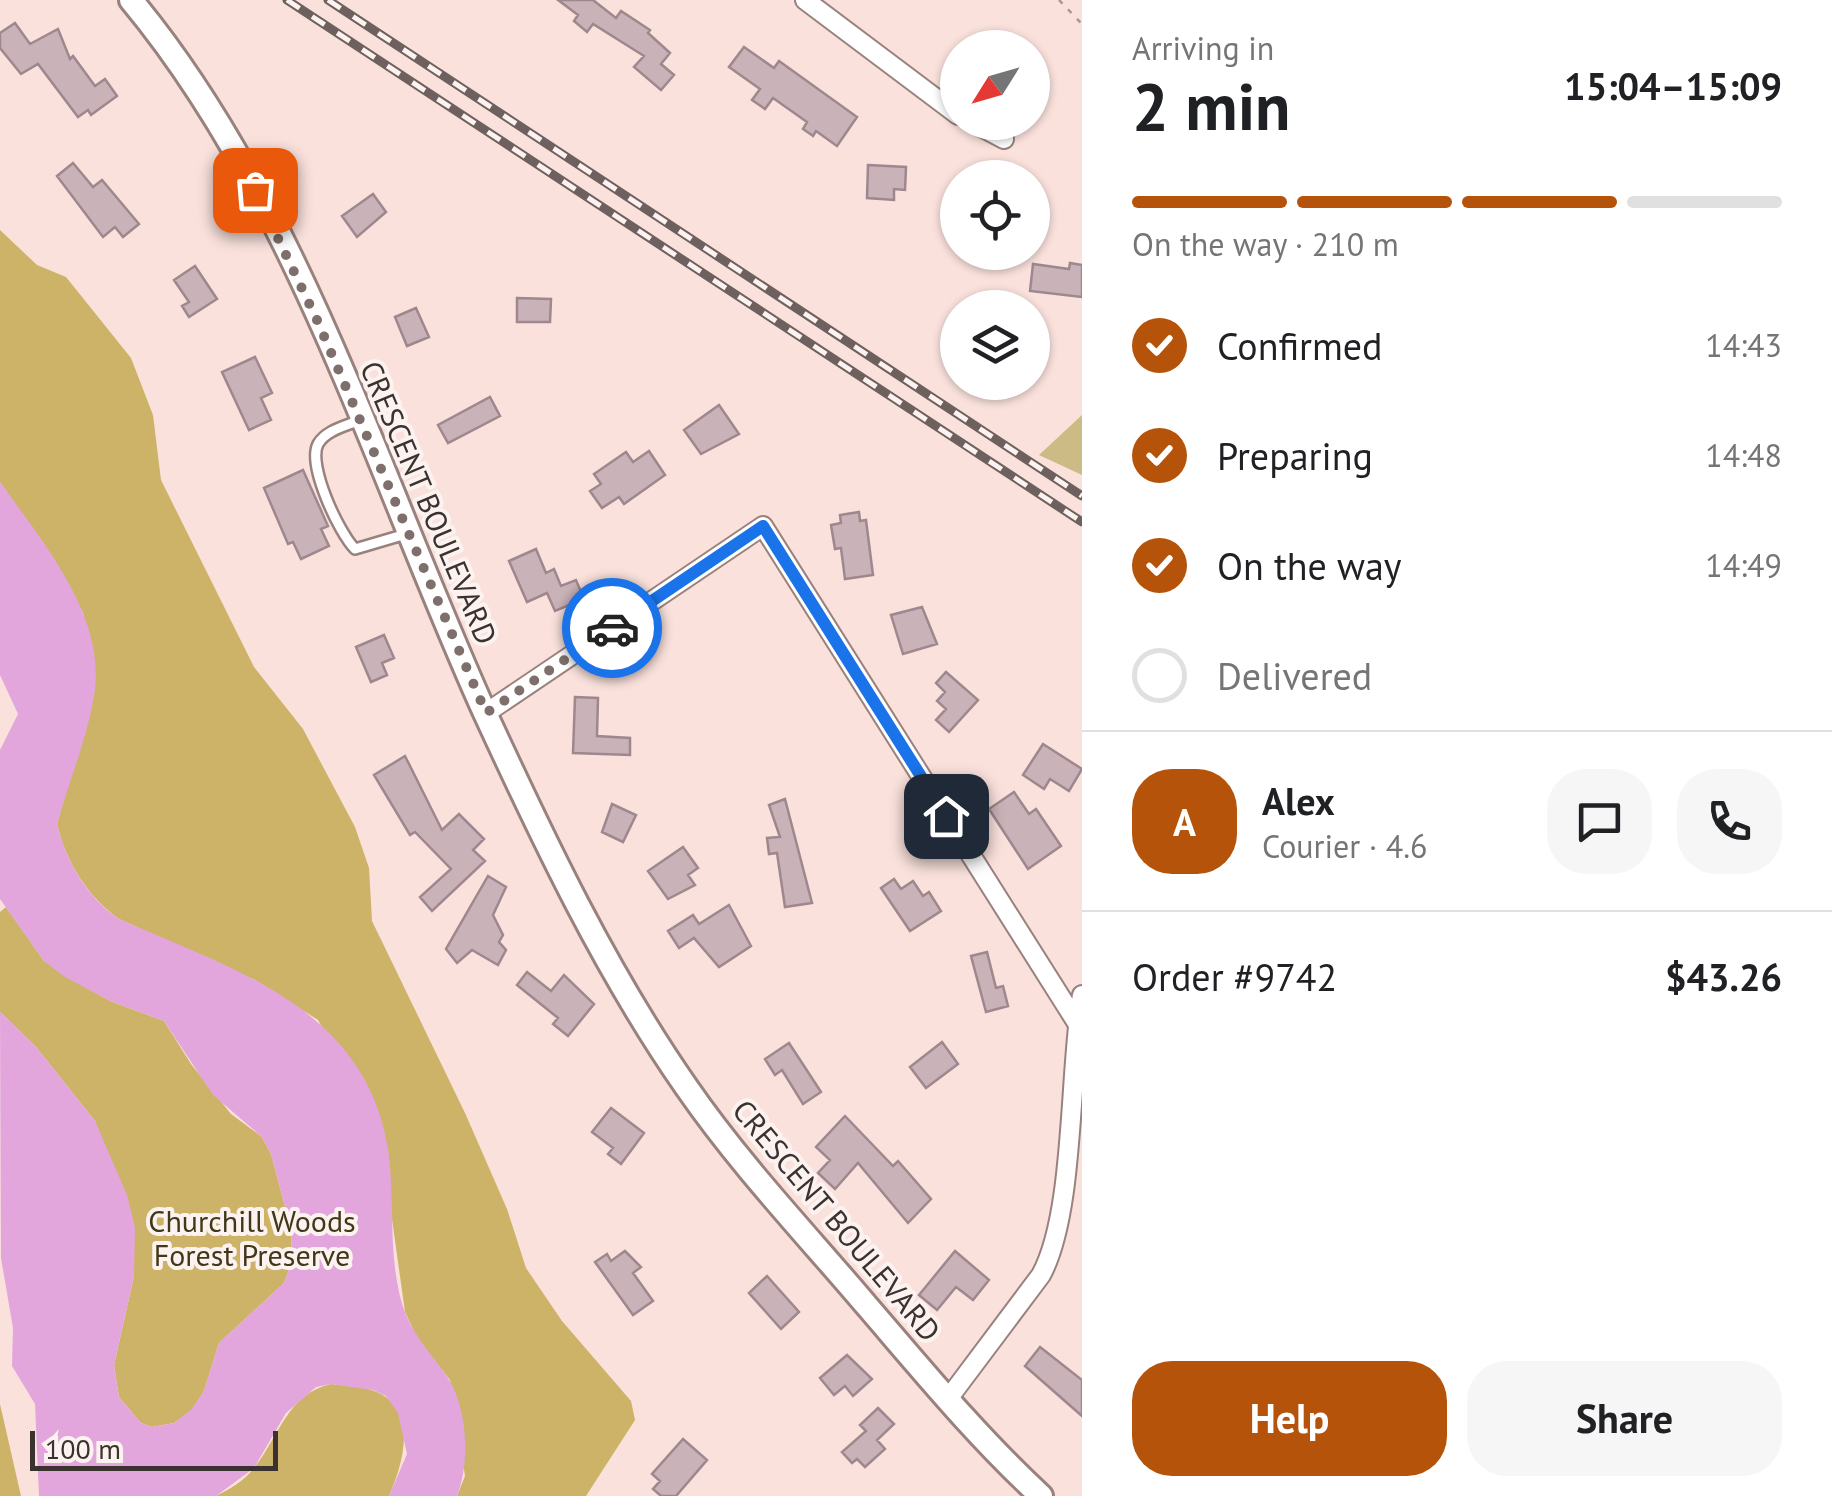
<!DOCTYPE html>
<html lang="en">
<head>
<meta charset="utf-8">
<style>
	:root { --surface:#fff; --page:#f6f6f6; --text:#202124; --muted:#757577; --line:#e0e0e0; --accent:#b45309 }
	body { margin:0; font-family:"PT Sans",sans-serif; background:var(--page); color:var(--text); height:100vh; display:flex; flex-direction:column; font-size:38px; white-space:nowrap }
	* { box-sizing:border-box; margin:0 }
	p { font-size:32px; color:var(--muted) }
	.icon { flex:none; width:55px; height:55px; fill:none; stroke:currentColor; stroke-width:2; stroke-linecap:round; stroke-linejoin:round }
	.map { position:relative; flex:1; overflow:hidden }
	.drawer { display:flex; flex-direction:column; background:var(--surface); width:750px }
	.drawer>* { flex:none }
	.needle { width:65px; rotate:233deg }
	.fabs { position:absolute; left:940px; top:30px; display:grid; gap:20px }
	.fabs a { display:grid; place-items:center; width:110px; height:110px; border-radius:50%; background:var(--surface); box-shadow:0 2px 8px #0004; font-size:50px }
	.scale { position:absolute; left:30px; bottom:25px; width:248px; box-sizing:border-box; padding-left:10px; border:5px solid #3b3230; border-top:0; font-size:28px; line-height:35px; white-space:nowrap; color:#3b3230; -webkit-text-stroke:8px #fcf2f0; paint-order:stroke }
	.pin { position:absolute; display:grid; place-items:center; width:85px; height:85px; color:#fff; margin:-42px; border-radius:20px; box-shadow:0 5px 15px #0006 }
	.courier { position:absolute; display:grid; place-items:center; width:100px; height:100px; margin:-50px; border:8px solid #1a73e8; border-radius:50%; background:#fff; color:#222; box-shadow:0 2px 12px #0007 }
	.summary em { font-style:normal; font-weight:700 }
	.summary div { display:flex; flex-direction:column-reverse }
	.summary { display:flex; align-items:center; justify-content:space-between; height:170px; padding:0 50px }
	h1 { font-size:65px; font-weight:700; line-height:75px }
	.bar { display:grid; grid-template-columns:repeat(4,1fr); gap:15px 10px; align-content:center; height:120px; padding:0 50px }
	.bar i { height:12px; border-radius:8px; background:var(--line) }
	.bar .selected { background:var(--accent) }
	.bar p { grid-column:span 4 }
	.line { display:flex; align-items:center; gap:25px; padding:0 50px; border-top:2px solid var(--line) }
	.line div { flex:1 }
	.round { display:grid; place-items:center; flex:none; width:105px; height:105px; border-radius:40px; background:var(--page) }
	ol { padding:0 50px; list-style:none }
	li { display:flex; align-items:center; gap:30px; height:110px }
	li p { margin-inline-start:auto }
	li .icon { padding:10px; border-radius:50%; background:var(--accent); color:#fff; stroke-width:4 }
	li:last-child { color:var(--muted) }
	li i { width:55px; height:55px; border:5px solid var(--line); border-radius:50% }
	.primary-button { display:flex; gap:20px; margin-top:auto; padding:20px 50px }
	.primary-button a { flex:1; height:115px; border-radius:40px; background:var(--accent); color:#fff; font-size:40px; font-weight:700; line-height:115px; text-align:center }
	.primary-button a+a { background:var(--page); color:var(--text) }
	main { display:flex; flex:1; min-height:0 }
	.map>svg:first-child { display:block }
</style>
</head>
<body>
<main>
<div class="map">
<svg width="1082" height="1496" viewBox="0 0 1082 1496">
	<rect width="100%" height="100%" fill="#fae1dc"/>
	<path fill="#cdbb85" d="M1082 415V475L1039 455Z"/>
	<path fill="#cdb367" d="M0 230 37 265 66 277 131 358 153 415 161 480 254 667 303 729 355 827 369 868 372 921 465 1113 507 1209 526 1268 562 1321 631 1401 635 1420 586 1496H457L465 1476 450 1380 417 1338 405 1312 391 1212 388 1150 318 1020 255 980 119 919C87 896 66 862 57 824L95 688 93 654 83 613 62 573 0 482Z
		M6 907 44 961 110 1001 164 1021 191 1064 231 1114 262 1137 271 1154 291 1229 292 1261 284 1283 219 1343 204 1391 191 1411 174 1423 152 1427 141 1423 119 1397 114 1365 134 1276 95 1121 36 1047 0 1012V912Z
		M331 1384C346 1386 365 1386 379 1393 419 1412 402 1466 389 1496H216C230 1489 244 1481 254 1468 279 1437 287 1394 331 1384Z
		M0 1404 21 1496H0Z"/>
	<path fill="#e2a6dd" d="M0 482C41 540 104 613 95 689 89 734 69 781 57 824 66 862 87 897 119 919 234 970 365 1007 388 1149 396 1202 386 1264 406 1315 416 1339 434 1357 448 1378 468 1410 470 1463 457 1496H389L407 1454 398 1413 386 1396 373 1390 331 1384 316 1387 286 1413 254 1468 216 1496H39L35 1404 12 1366 13 1328 1 1258 0 1012 36 1047 95 1121 127 1195 135 1228 134 1276 114 1365 119 1397 141 1423 152 1427 174 1423 191 1410 204 1391 219 1343 284 1283 292 1261 291 1229 271 1154 262 1137 213 1095 164 1021 110 1001 65 977 44 961 0 899V750L18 714 0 675Z"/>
	<path fill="#c9b2b8" stroke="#9e888e" stroke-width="2.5" d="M558 0H593L616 18 621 11 650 30 648 33 670 53 661 64 674 75 661 90 634 67 644 56 593 24 587 32 574 21 578 15Z
		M15 23 30 44 58 29 70 59 73 56 95 86 105 79 117 96 91 115 88 110 78 117 38 64 21 74 0 48V33Z
		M744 47 774 68 779 61 857 117 837 146 816 131 813 136 803 129 807 122 773 98 765 109 752 100 760 89 729 67Z
		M73 163 93 187 102 180 139 224 123 237 115 227 103 237 57 176Z
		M868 165 906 167 905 190 894 189V200L867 198Z
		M373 194 386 212 357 237 342 216Z
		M1070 263 1082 265V297L1030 291 1033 264 1069 269Z
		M195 266 217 299 189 317 182 306 189 302 174 280Z
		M517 298 551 299 550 322H517Z
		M416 308 429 337 407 346 395 317Z
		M255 357 272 393 261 398 271 420 249 430 222 372Z
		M490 397 500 416 448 443 438 425Z
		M719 405 739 434 701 454 684 430Z
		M649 451 665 475 624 504 619 497 602 508 590 491 601 484 594 474 626 452 633 462Z
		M303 470 328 526 321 529 329 546 301 559 293 542 288 544 264 488Z
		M859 512 860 521 866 520 873 575 845 579 841 548 835 549 831 525 841 523 840 515Z
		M536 549 546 573 554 569 561 586 576 580 584 599 555 611 547 593 527 602 509 561Z
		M922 607 937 644 903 654 891 615Z
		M384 635 394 658 382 663 387 675 371 682 356 647Z
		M946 672 978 700 949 732 936 720 946 709 937 701 945 692 936 683Z
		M575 697 598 698 597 736 630 738V755L573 753Z
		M1043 744 1082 769 1069 791 1050 779 1044 789 1023 775Z
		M405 756 442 830 459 814 484 839 473 850 485 861 432 911 420 897 451 869 415 832 410 835 374 775Z
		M1014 792 1029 814 1036 809 1061 846 1028 869 989 809Z
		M785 799 812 903 785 907 777 853 769 854 767 838 780 837 769 805Z
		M612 804 636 815 623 842 602 832Z
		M683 847 698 868 688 875 695 885 668 899 648 871Z
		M488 876 506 887 493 915 503 935 499 942 506 950 498 965 472 950 457 963 446 949Z
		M894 879 901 889 913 881 923 896 929 892 941 911 910 931 881 888Z
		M729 905 751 946 719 967 694 938 679 948 668 931 693 915 699 924Z
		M987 952 996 988 1003 986 1008 1006 986 1012 971 956Z
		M527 972 551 991 564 975 594 1004 568 1036 553 1024 558 1018 517 985Z
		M942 1042 958 1064 926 1088 910 1067Z
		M789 1043 821 1092 803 1104 782 1070 775 1075 765 1059Z
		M611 1108 644 1133 621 1164 608 1154 613 1148 592 1132Z
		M845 1116 893 1166 898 1161 931 1199 908 1223 858 1163 835 1189 818 1173 830 1160 816 1147Z
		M625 1251 641 1267 633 1273 653 1301 633 1315 595 1262 607 1254 611 1261Z
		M955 1251 989 1280 973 1300 956 1287 937 1310 919 1295Z
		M767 1276 799 1312 781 1329 749 1293Z
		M1040 1347 1082 1380V1416L1025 1366Z
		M847 1355 872 1379 853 1396 845 1386 834 1395 820 1378Z
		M878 1408 894 1424 877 1440 885 1449 865 1467 857 1459 852 1463 842 1452 866 1431 860 1425Z
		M683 1439 707 1460 676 1496H661L653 1489 660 1481 652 1474Z"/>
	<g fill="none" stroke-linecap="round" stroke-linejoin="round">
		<defs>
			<path id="service" d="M360 420C346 426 326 430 318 444 307 465 339 533 355 549L406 534"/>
			<path id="minor" d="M805 0 958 115
				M972 122 1004 139
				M486 713 763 526 1077 1023
				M948 1399 1041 1275C1075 1213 1069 1071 1082 995"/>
			<path id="tertiary" d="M131 0C297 199 379 479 485 713 544 841 606 972 687 1088 741 1166 806 1234 867 1306 923 1371 978 1438 1041 1496"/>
		</defs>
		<use href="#service" stroke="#99827e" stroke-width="14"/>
		<use href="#minor" stroke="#99827e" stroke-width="22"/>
		<use href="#tertiary" stroke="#99827e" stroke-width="28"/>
		<path stroke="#a89692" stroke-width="2.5" stroke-dasharray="5 8" stroke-linecap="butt" d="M1059 0 1082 24"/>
		<use href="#service" stroke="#fff" stroke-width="9"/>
		<use href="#minor" stroke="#fff" stroke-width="18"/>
		<use href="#tertiary" stroke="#fff" stroke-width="22"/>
		<defs>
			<path id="rail" d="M287 0 1082 522
				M328 0 1082 496"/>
		</defs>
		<use href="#rail" stroke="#6e605e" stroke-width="9"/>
		<use href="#rail" stroke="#fcf2f0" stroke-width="5" stroke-dasharray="15" stroke-linecap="butt"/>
	</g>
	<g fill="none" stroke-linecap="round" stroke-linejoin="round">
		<path stroke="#7e6f6c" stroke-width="10" stroke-dasharray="0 18" d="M255 190 317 320 486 713 612 628"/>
		<path stroke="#1a73e8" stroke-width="12" d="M612 628 763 526 946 816"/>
	</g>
	<g text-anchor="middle" stroke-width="8" stroke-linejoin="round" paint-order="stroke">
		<g font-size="30" fill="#3b3230" stroke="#fcf2f0">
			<text transform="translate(428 503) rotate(67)" y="10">CRESCENT BOULEVARD</text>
			<text transform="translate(836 1221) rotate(50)" y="10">CRESCENT BOULEVARD</text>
		</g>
		<g font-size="30" fill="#423716" stroke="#fcf2f0">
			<text x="252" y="1232">Churchill Woods<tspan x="252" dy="34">Forest Preserve</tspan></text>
		</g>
	</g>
</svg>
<div class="fabs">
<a><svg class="needle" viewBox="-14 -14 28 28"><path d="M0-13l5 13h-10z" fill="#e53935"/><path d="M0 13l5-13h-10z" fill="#757577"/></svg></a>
<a><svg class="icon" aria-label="locate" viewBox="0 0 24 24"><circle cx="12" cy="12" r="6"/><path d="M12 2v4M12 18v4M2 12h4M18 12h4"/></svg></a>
<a><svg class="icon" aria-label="layers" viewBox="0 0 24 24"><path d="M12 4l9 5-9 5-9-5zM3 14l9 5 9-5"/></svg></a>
</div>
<div class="scale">100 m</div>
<div class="pin" style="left:255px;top:190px;background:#ea580c"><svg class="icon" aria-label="bag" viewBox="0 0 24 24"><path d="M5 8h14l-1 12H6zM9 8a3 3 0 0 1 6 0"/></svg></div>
<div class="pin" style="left:946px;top:816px;background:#1f2937"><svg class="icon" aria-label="home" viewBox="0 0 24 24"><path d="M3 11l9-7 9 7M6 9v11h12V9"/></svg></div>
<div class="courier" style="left:612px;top:628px"><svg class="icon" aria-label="car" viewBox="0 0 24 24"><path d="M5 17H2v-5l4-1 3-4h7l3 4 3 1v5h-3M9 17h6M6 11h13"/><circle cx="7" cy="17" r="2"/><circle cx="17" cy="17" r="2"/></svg></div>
</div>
<section class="drawer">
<div class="summary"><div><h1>2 min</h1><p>Arriving in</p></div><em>15:04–15:09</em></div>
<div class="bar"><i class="selected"></i><i class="selected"></i><i class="selected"></i><i></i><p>On the way · 210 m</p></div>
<ol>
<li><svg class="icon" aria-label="check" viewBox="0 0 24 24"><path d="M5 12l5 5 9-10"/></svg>Confirmed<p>14:43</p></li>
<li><svg class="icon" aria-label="check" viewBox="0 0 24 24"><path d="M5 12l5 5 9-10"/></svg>Preparing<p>14:48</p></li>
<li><svg class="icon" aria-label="check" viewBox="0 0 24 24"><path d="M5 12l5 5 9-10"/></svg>On the way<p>14:49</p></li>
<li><i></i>Delivered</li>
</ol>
<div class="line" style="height:180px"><b class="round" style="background:var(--accent);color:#fff">A</b><div><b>Alex</b><p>Courier · 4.6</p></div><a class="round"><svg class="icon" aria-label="chat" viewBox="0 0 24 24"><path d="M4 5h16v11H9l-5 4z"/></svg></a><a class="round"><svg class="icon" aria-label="phone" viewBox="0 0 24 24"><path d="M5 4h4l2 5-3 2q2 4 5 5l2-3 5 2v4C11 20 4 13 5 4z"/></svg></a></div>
<div class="line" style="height:130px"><div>Order #9742</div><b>$43.26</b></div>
<div class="primary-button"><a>Help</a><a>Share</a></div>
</section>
</main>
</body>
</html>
